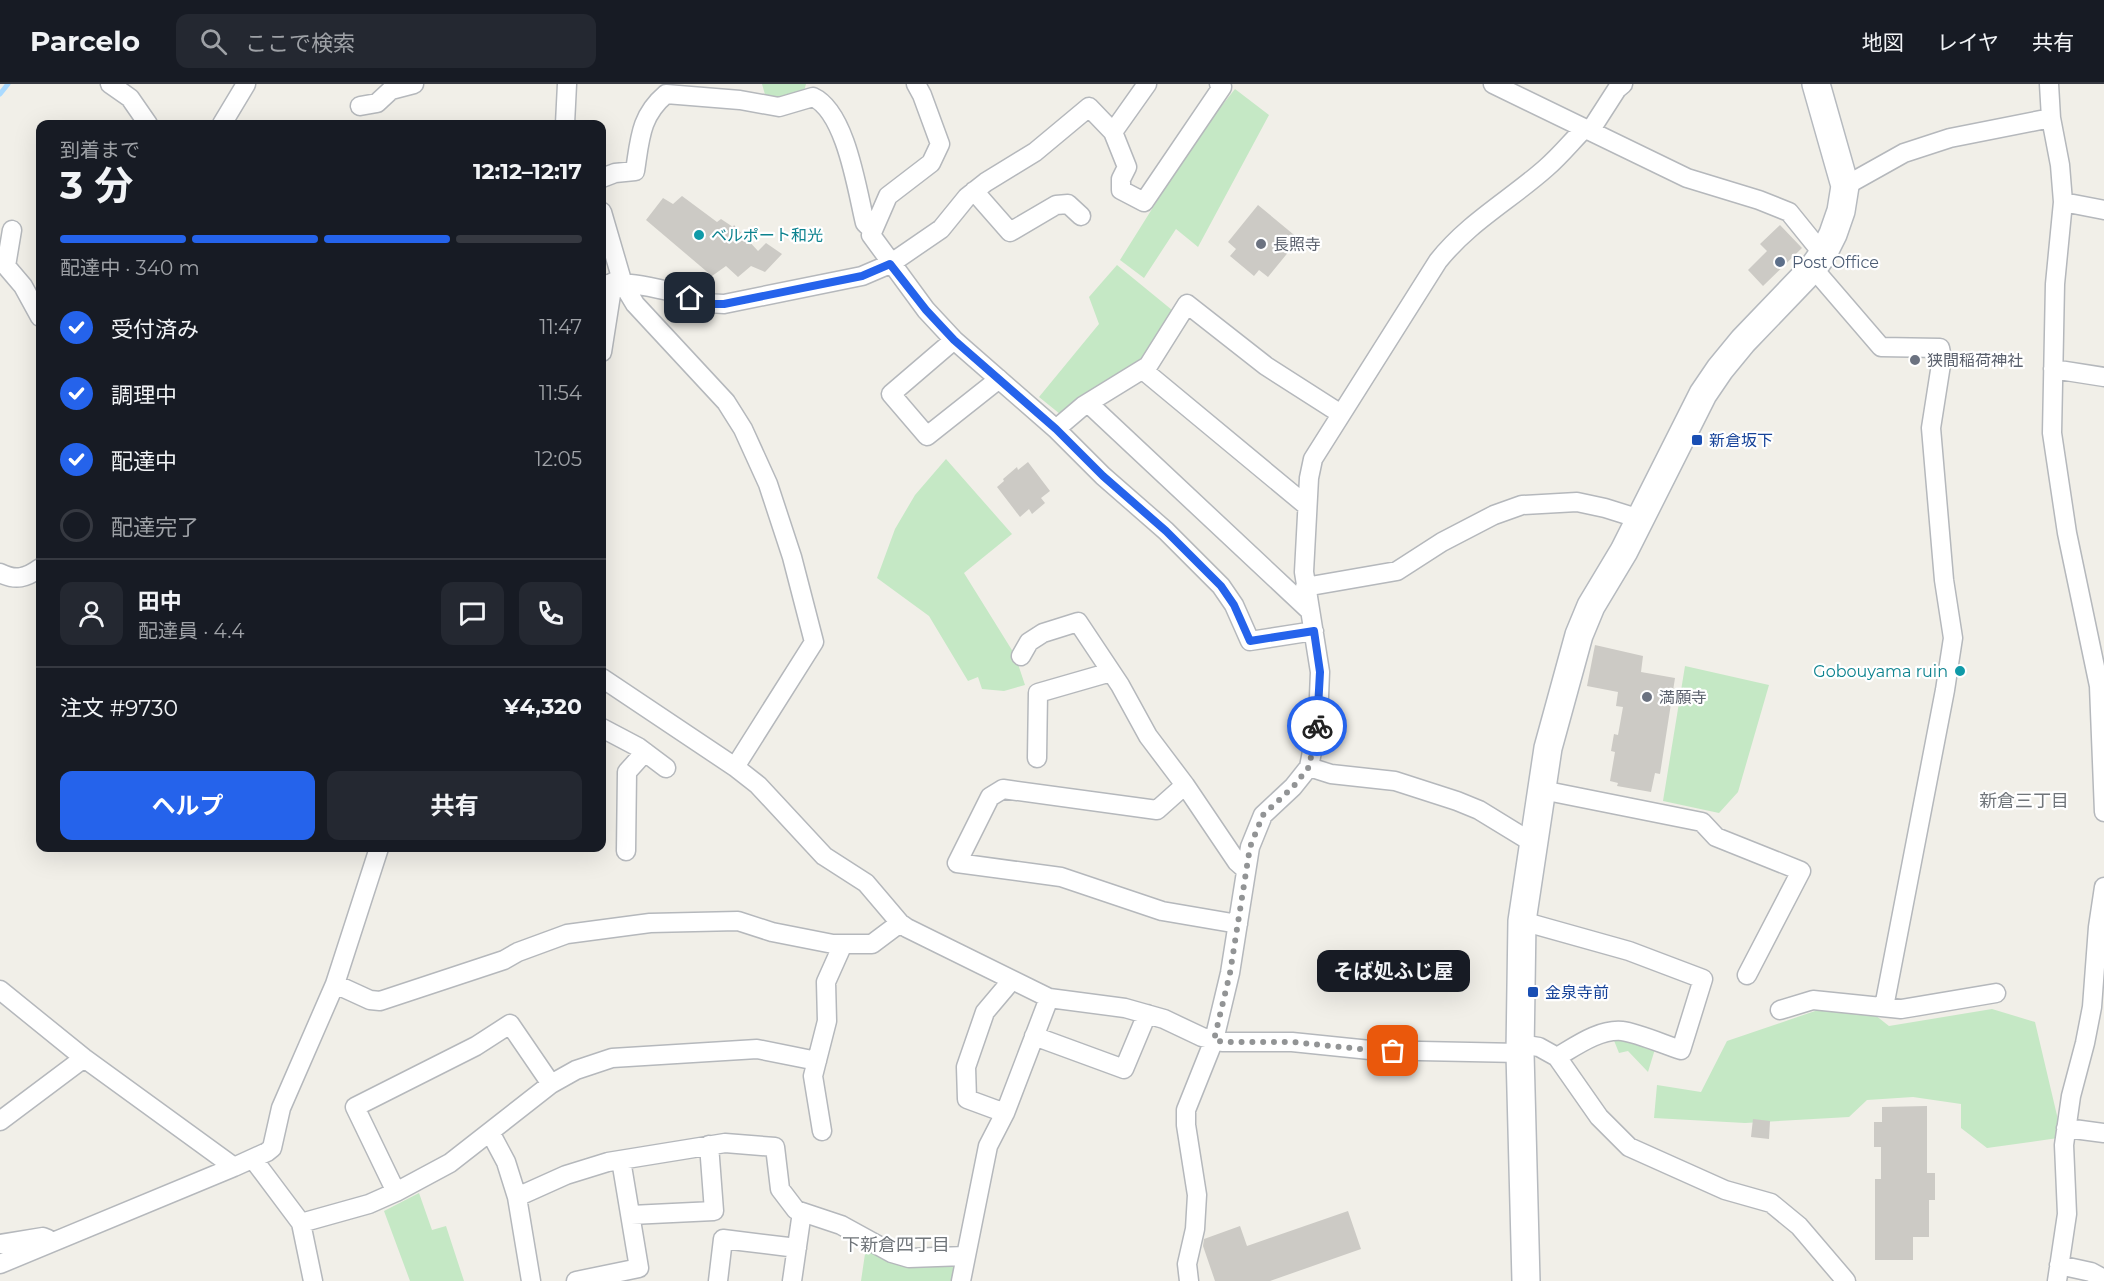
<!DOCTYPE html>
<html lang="ja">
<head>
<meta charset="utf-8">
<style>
	:root { --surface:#171b24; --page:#242831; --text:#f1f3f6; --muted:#9ea1a6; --line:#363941; --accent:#2563eb }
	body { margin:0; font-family:Montserrat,"Noto Sans JP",sans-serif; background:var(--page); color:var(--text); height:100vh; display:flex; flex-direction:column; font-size:22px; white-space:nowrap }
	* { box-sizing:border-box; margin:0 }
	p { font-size:20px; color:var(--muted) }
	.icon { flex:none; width:33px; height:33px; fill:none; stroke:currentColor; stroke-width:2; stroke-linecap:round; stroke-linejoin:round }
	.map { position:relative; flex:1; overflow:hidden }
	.side { position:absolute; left:36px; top:36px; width:570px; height:732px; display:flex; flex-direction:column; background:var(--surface); border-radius:12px; box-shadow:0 6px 24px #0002 }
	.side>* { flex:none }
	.pin { position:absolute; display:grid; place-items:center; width:51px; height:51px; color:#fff; margin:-26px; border-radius:12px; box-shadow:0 3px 9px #0006 }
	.courier { position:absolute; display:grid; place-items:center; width:60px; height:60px; margin:-30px; border:4px solid #2563eb; border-radius:50%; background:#fff; color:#222; box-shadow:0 2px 8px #0007 }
	.bubble { position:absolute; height:42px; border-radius:12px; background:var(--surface); box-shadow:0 6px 24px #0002; font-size:20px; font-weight:700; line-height:42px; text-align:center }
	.head em { font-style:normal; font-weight:700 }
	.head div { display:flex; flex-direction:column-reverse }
	.head { display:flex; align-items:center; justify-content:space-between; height:102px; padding:0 24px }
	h1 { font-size:39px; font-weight:700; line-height:45px }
	.bar { display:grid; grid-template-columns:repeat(4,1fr); gap:9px 6px; align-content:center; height:72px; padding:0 24px }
	.bar i { height:8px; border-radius:4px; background:var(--line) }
	.bar .on { background:var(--accent) }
	.bar p { grid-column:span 4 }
	.line { display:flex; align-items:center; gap:15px; padding:0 24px; border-top:2px solid var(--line) }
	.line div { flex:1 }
	.round { display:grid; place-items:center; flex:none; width:63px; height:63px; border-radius:12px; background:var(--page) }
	ol { padding:0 24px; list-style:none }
	li { display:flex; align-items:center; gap:18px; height:66px }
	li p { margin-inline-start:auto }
	li .icon { padding:6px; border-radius:50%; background:var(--accent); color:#fff; stroke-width:4 }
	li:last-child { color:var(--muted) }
	li i { width:33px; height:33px; border:3px solid var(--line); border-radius:50% }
	.cta { display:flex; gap:12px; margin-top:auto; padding:12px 24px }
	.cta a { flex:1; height:69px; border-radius:12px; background:var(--accent); color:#fff; font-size:24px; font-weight:700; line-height:69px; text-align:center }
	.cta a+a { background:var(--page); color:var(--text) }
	header { display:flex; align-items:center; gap:36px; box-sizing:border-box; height:84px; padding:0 30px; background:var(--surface); border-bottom:2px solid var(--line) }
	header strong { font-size:28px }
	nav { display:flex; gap:33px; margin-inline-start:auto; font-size:21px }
	.search { width:420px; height:54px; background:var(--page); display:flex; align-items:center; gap:15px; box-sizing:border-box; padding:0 21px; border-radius:12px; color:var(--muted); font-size:22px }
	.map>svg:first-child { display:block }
</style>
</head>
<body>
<header>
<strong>Parcelo</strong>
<div class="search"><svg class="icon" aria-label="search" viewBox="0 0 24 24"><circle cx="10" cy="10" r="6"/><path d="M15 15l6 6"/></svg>ここで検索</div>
<nav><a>地図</a><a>レイヤ</a><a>共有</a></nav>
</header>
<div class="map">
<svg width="2104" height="1197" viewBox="0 0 2104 1197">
	<rect width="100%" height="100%" fill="#f1efe8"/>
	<path fill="#c5e8c5" d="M762 0H806L804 7 775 15 766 14Z
		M1235 5 1269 31 1198 163 1176 145 1144 194 1120 176 1199 50Z
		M1117 181 1172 226 1141 276 1060 330 1039 313 1099 240 1089 213Z
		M946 375 1012 450 964 489 1015 571 1025 601 1004 607 982 605 978 593 968 597 929 532 877 494 895 445 915 411Z
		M1685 582 1769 601 1738 708 1719 729 1663 717Z
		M1992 925 2035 938 2059 1040 2058 1054 1987 1064 1961 1044V1020L1913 1013 1867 1016 1849 1033 1745 1039 1654 1034 1657 1001 1701 1008 1727 957 1818 926 1875 931 1889 942Z
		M1618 953 1655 965 1648 988 1628 967 1619 969 1613 954Z
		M419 1109 432 1146 446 1142 464 1197H410L384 1127Z
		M866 1163 949 1180 958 1185 956 1197H861Z"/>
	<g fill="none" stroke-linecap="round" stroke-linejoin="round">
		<path stroke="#aadaff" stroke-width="5" d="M0 10 8 0"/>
	</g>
	<path fill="#cccac5" d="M682 112 717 138 721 135 733 143 734 141 758 167 766 159 782 170 765 188 751 182 738 193 726 182 712 192 646 136 663 114 673 120Z
		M1258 121 1299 155 1268 193 1259 186 1254 192 1230 172 1236 165 1228 158Z
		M1780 141 1802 164 1763 202 1748 186 1767 167 1760 160Z
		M1028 378 1050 407 1041 414 1045 419 1032 430 1029 425 1020 433 997 403 1004 397 1003 395 1017 383 1018 386Z
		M1595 561 1643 572 1641 588 1675 594 1660 690 1655 689 1651 708 1617 702 1618 699 1610 697 1615 668 1611 667 1614 650 1618 651 1623 623 1616 622 1618 608 1587 602Z
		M1927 1022V1089H1935V1116H1929V1153H1913V1176H1875V1095H1881V1063H1874V1038H1882V1023Z
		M1753 1035 1770 1037 1769 1055 1751 1053Z
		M1348 1127 1361 1165 1270 1197H1215L1203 1162 1204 1155 1240 1142 1247 1162Z"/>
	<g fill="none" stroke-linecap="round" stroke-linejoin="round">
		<defs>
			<path id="street" d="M110 0 130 14 148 40
				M916 0 922 11 940 60 931 79 888 112 871 151 926 226 954 256 1056 345 1103 392 1166 447 1221 502 1234 521 1250 557 1314 547
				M1493 0 1687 94 1759 116 1789 128 1823 170
				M2049 0 2051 34 2060 81 2063 118 2055 200 2052 349 2067 449 2099 602 2104 728
				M360 22 377 19 391 6 414 0
				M222 40 246 0
				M565 40 567 0
				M1590 47 1617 5 1623 0
				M1113 48 1147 0
				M602 94 615 89 635 87C640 55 640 32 666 10L740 16 779 23 813 13C846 28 857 106 865 139L872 146
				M1845 102 1904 69 1950 54 2051 34
				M974 107 1010 148 1056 121 1068 120 1081 132
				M2063 118 2104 126
				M602 128 623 200 635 220 726 318 743 345 768 400 792 473 814 558 735 683
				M12 146 6 182 23 202 40 233
				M1813 184 1881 263 1940 264 1942 274 1931 344 1944 496 1953 554 1945 606 1884 923
				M602 201C623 196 651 203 673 208 694 213 701 220 724 220L862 192 890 180 941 145 967 113 986 98 1035 68 1089 23 1113 48 1127 83 1121 95V106L1144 118 1222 3 1219 0
				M954 256 891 310 927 352 999 295
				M602 268 613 198
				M2053 285 2104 293
				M1143 286 1307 422
				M1088 319 1310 527
				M1056 345 1083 322 1148 282 1187 220 1266 282 1341 330
				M0 489C16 497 26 494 40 484
				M1305 503 1397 487 1442 458 1494 431 1522 421 1577 418 1605 424 1640 435
				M1021 572 1029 558 1043 549 1078 538 1120 601 1148 652 1185 701 1237 778 1246 786
				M602 594 735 683 758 701 824 772 866 799 900 839 907 844 1049 914 1125 924 1164 935 1202 953 1223 958H1292L1370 966 1520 969
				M602 644 638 663 666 684
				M1037 674 1038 609 1111 588
				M1309 683 1331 690 1395 697 1457 717 1479 726 1533 759
				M1185 701 1157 726 1003 705 990 713 957 779 1061 793 1162 827 1238 840
				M1542 706 1702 738 1716 753 1801 787 1747 891
				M626 767 627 688 645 668
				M1522 837 1629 867 1703 895 1681 966C1665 961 1638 949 1622 947 1599 945 1576 962 1557 973
				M335 900 370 916 380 917 504 876 518 868 567 850 650 839 738 837 772 848 833 860H872L900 839
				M0 906 84 974 234 1083
				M1780 926 1813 916 1901 925 1996 909
				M1034 952 1124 985 1147 930
				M1520 960 1539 963 1557 973 1599 1033 1629 1063 1725 1106 1771 1119 1799 1142 1846 1197
				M1005 1029 967 1015 966 983 985 928 1012 896
				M0 1037 84 974
				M2066 1044 2104 1049
				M822 1047 813 992 827 937 826 898 843 860
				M490 1048 506 1078 517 1113 531 1197
				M253 1075 301 1139 313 1197
				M396 1108 355 1023 476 962 510 940 551 1000
				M517 1113 566 1091 608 1078 725 1059 775 1063 780 1105 796 1126 841 1141 892 1169 909 1174 965 1172
				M631 1131 714 1127 709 1061
				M301 1139 369 1120 396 1108 450 1079 551 1000 576 986 612 974 757 965 817 977
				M0 1160 43 1153 48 1155
				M0 1180 234 1083 267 1068 272 1064 281 1024 335 900 379 764
				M2059 1181 2091 1188 2104 1195
				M576 1197 639 1184 621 1076
				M718 1197 723 1155 797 1164
				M792 1197 802 1128
				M961 1197 988 1062 1005 1029 1049 914
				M1189 1197 1187 1180 1195 1145 1197 1111 1186 1041V1026L1214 956 1230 889 1250 763 1263 731 1293 703 1309 683 1318 637 1320 588 1304 488 1309 394 1313 375 1438 177C1469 138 1510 116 1546 84 1560 72 1572 57 1585 44
				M2057 1197 2067 1130 2064 1061 2071 1012 2085 959 2092 923 2098 843 2104 803"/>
			<path id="secondary" d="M1526 1197 1520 969 1522 837 1548 664 1579 551 1591 522 1624 467 1703 310 1720 285 1743 257 1813 184 1823 170 1833 150 1841 127 1845 102 1816 0"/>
		</defs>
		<use href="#street" stroke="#b5b8bc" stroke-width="21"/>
		<use href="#secondary" stroke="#b6babf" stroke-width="30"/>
		<use href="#street" stroke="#fff" stroke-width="18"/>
		<use href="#secondary" stroke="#fff" stroke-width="27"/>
	</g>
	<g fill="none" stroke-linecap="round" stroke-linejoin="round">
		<path stroke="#929495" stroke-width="6" stroke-dasharray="0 10.8" d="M1317 642 1309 683 1293 703 1263 731 1250 763 1230 889 1214 956 1223 958H1292L1370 966 1393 967"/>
		<path stroke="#2563eb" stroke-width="8" d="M690 214 706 220H724L862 192 890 180 926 226 954 256 1056 345 1103 392 1166 447 1221 502 1234 521 1250 557 1314 547 1320 588 1317 642"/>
	</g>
	<g fill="#0f9aa8" stroke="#fff" stroke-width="2">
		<circle cx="699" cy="151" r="6"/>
		<circle cx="1960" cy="587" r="6"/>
	</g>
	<g fill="#6b7280" stroke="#fff" stroke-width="2">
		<circle cx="1261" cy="160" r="6"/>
		<circle cx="1915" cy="276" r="6"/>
		<circle cx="1647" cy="613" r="6"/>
	</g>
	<circle fill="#5c6f8a" stroke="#fff" stroke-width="2" cx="1780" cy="178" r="6"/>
	<g fill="#1a4fb4" stroke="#fff" stroke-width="2">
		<rect x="1691" y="350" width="12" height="12" rx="3"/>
		<rect x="1527" y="902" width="12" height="12" rx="3"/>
	</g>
	<g text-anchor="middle" stroke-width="4.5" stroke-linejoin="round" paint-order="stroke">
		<g font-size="16" fill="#0d838f" stroke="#fff" text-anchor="start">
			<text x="711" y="157">ベルポート和光</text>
			<text x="1948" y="593" text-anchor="end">Gobouyama ruin</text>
		</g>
		<g font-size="16" fill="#5b616d" stroke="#fff" text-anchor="start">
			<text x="1273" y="166">長照寺</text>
			<text x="1927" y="282">狭間稲荷神社</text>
			<text x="1659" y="619">満願寺</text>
		</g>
		<g font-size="16" fill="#4e5e75" stroke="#fff" text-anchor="start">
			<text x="1792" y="184">Post Office</text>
		</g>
		<g font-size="16" fill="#164399" stroke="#fff" text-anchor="start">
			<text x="1709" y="362">新倉坂下</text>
			<text x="1545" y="914">金泉寺前</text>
		</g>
		<g font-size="18" fill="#70757a" stroke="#fff">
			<text x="2024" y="723">新倉三丁目</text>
			<text x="896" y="1167">下新倉四丁目</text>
		</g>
	</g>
</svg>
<div class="pin" style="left:1393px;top:967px;background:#ea580c"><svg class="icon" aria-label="bag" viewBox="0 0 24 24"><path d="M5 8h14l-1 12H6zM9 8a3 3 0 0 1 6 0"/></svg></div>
<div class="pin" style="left:690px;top:214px;background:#1f2937"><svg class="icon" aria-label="home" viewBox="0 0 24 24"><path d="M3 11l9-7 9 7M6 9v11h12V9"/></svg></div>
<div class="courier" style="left:1317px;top:642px"><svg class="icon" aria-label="bike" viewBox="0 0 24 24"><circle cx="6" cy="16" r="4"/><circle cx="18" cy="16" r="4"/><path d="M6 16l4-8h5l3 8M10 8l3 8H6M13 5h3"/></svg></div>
<div class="bubble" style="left:1317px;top:866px;width:153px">そば処ふじ屋</div>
<section class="side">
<div class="head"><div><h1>3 分</h1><p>到着まで</p></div><em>12:12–12:17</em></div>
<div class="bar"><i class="on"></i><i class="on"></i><i class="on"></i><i></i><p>配達中 · 340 m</p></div>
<ol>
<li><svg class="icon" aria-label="check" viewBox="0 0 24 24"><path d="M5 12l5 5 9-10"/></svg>受付済み<p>11:47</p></li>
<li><svg class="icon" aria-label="check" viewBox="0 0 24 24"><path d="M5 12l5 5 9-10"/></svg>調理中<p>11:54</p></li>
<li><svg class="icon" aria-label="check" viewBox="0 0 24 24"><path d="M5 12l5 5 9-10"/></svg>配達中<p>12:05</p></li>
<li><i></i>配達完了</li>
</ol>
<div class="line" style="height:108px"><a class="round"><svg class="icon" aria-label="person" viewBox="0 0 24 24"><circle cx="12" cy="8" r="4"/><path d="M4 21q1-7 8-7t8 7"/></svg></a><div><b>田中</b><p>配達員 · 4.4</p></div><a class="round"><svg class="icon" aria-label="chat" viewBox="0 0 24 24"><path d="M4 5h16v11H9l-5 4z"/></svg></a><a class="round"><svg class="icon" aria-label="phone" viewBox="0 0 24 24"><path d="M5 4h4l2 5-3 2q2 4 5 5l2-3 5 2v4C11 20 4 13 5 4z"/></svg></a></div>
<div class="line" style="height:78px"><div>注文 #9730</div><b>¥4,320</b></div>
<div class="cta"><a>ヘルプ</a><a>共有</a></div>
</section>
</div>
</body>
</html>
